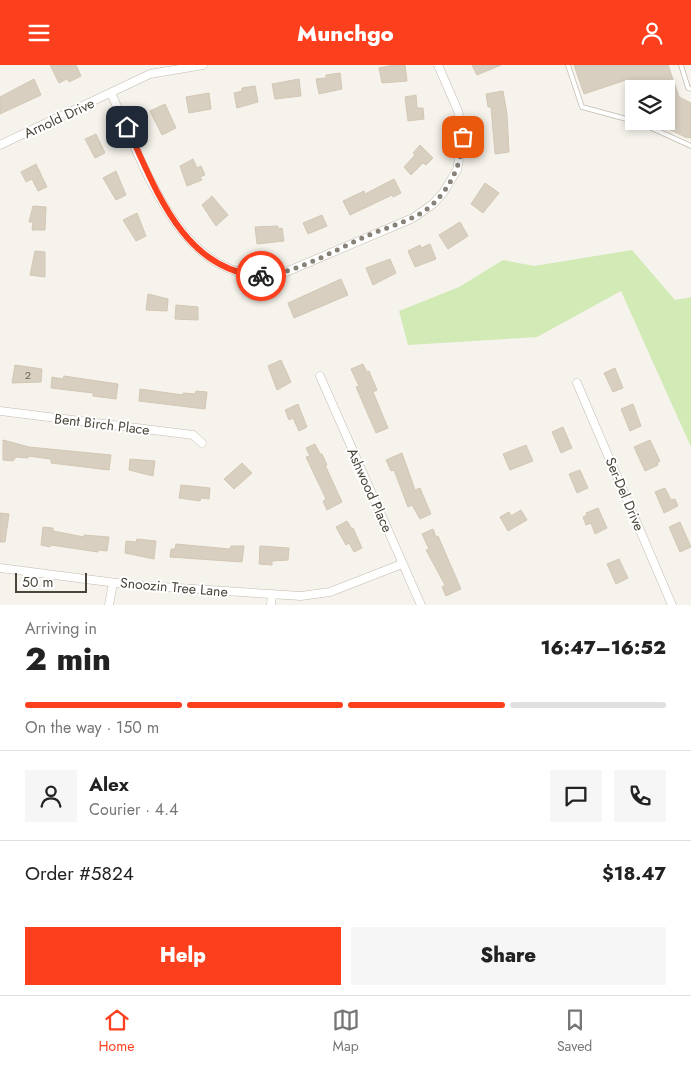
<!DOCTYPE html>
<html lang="en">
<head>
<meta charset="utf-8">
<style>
	:root { --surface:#fff; --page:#f6f6f6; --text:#222; --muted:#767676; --line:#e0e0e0; --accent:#fc3f1d }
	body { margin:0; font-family:Jost,sans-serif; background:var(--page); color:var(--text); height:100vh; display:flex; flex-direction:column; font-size:19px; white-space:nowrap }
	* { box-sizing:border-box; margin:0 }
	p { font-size:16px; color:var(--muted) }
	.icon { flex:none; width:28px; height:28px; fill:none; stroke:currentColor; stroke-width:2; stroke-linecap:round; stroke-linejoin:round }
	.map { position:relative; height:540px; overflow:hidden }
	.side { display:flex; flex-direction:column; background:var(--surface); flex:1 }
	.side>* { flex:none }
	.fabs { position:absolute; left:625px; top:15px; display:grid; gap:10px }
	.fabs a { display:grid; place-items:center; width:50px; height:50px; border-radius:0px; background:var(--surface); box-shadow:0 2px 8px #0003; font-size:25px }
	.scale { position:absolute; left:15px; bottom:12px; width:72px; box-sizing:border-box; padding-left:5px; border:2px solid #4b4439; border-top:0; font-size:14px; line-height:18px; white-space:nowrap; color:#4b4439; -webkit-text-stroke:4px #fff; paint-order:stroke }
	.pin { position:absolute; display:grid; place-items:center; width:42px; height:42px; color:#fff; margin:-21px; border-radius:10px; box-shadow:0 2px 8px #0006 }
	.courier { position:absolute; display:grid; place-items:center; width:50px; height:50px; margin:-25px; border:4px solid #fc3f1d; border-radius:50%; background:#fff; color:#222; box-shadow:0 1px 6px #0007 }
	.overview em { font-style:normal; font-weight:800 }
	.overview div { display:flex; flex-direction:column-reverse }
	.overview { display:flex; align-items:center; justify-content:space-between; height:85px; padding:0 25px }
	h1 { font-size:32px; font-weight:800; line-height:38px }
	.bar { display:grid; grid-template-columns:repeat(4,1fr); gap:8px 5px; align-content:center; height:60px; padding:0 25px }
	.bar i { height:6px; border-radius:4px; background:var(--line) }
	.bar .current { background:var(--accent) }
	.bar p { grid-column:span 4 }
	.line { display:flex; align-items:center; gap:12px; padding:0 25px; border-top:1px solid var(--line) }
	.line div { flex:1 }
	.round { display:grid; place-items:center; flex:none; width:52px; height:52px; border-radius:0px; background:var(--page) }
	.button { display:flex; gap:10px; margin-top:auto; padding:10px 25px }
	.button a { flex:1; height:58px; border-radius:0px; background:var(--accent); color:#fff; font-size:20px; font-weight:800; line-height:58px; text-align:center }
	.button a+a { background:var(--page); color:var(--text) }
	header { display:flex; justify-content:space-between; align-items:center; height:65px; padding:0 25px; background:var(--accent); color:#fff; font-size:22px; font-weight:800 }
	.tabs { display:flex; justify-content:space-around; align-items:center; height:70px; border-top:1px solid var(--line); background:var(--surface); font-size:14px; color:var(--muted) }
	.tabs a { display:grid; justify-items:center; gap:2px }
	.tabs .current { color:var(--accent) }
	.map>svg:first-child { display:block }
</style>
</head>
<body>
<header><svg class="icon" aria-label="menu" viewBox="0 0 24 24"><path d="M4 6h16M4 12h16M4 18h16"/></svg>Munchgo<svg class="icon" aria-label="person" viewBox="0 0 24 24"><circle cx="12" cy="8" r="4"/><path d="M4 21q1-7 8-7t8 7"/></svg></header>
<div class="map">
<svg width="691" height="540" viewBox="0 0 691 540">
	<rect width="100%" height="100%" fill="#f6f3ec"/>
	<path fill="#d2eab5" d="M632 185 675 235 691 232V382L621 226 537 272 408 280 399 246 459 222 503 195 534 201Z"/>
	<path fill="#d8cfc1" stroke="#d3c7b4" d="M50 0H76L81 11 69 17 67 14 59 18Z
		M394 0H405L407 16 382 18 379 3Z
		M472 0H501L477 10Z
		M574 0H668L679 32 691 38V73L685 72 653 56H666V24H629L626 15 584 29Z
		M340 8 342 24 319 29 316 14 326 13V10Z
		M34 14 41 30 0 49V32Z
		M299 14 301 31 275 34 272 19Z
		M255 21 258 37 237 43 234 28 242 26V23Z
		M503 26 507 49 509 87 495 89 491 42H488L486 29Z
		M209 28 211 44 189 48 186 32Z
		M416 30 417 43H423L424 54 408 56 405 32Z
		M165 39 176 63 162 70 150 46Z
		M96 69 105 88 95 93 85 74Z
		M420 80 433 93 426 100 423 98 411 110 404 102 415 90 413 88Z
		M193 94 197 103 201 101 205 110 200 112 202 115 187 121 180 101Z
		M36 99 47 122 38 126 32 114 26 117 21 107Z
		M116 106 126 130 116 135 103 113Z
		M394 114 401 128 393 132 392 130 350 150 343 136 364 126 365 129Z
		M485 118 499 128 483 148 471 139Z
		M212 131 228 150 216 161 202 140Z
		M33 141 46 142 45 165H32L33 157H29Z
		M137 148 146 171 136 176 123 155Z
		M322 150 327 161 308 169 303 158Z
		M460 157 468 171 448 184 439 170Z
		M278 161V164L282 163 284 176 257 179 255 162Z
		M430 179 436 194 415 202 408 186 420 180 421 183Z
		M35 186 45 187V212L30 210Z
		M390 194 396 208 373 220 366 203Z
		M341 214 348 230 294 253 288 238Z
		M148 229 168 234 167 246 146 245Z
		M176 240 198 242V255L175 254Z
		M281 295 291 317 277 325 268 301Z
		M363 299 367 307 369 306 377 325 373 327 388 363 376 368 356 322 359 321 351 304Z
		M15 300 42 304 41 317 12 318Z
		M615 303 623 323 613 327 604 308Z
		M64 311 118 319 116 334 93 331V328L51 323 52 312 63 314Z
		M140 324 183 330V328L195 329 196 326 207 327 205 344 139 336Z
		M298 339 307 362 299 366 293 353 289 355 285 345Z
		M633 339 641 361 630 366 621 344Z
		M563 362 572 383 561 388 552 367Z
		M3 375 29 382 111 390 109 405 51 398V394L28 391V393L16 392 13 396 3 395Z
		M650 375 660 396 657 398 658 400 645 406 634 382Z
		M315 379 320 389H322L327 400H325L342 437 327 445 323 436 326 434 306 392 310 391 306 383Z
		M526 380 533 396 510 405 503 389Z
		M402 388 415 425 420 423 431 449 420 454 412 440 408 442 394 405 391 406 386 395Z
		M130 394 155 396 153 411 129 405Z
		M242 398 252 408 234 424 224 414Z
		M580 405 588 423 577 428 569 409Z
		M181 420 210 423 209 434 201 433 200 436 179 433Z
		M665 423 671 435 675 434 678 441 664 448 655 427Z
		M598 443 607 463 595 469 591 458 586 460 583 452 587 450 586 448Z
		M521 445 527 455 508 466 500 452 509 447 511 451Z
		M0 448 9 449 5 477H0Z
		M347 456 352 464 353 463 362 483 354 487 349 478 346 480 336 462Z
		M680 457 691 482 680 487 669 462Z
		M43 462 53 463V466L84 472V470L109 472 107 486 98 485V487L51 480 50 482 41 480Z
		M433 464 436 472 438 471 461 524 446 531 442 522 445 520 426 485 429 484 422 469Z
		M137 474 156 476 154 494 125 488 126 476 136 477Z
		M176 479 230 484 231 481H244L242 497 170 492 171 484H175Z
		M260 481 289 483 288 495 272 496V500L259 499Z
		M619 494 628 513 616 519 607 499Z"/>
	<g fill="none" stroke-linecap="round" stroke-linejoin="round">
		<defs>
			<path id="lane" d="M568 0 582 42 634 56
				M681 0 688 23 691 24
				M636 56 691 81"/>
			<path id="street" d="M111 28C144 99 184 232 286 207L413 153 433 139 443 128 457 105 463 72 458 46 438 0
				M0 80 150 9 203 0
				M320 311 421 540
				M577 318 672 540
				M0 346 193 370 202 378
				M0 503 132 520 301 531 330 527 402 499
				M109 540 113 518
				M271 540 272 530"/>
		</defs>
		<use href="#lane" stroke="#c2bbae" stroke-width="5.5"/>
		<use href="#street" stroke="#c2bbae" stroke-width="9"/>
		<use href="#lane" stroke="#fff" stroke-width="4"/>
		<use href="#street" stroke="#fff" stroke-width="8"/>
	</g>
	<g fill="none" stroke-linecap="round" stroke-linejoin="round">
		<path stroke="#878178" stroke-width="5" stroke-dasharray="0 9" d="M261 211C298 208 334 185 367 171 389 161 414 156 432 140 451 122 462 98 463 72"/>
		<path stroke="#fc3f1d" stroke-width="6" d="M127 62C155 122 183 206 261 211"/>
	</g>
	<g text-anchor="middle" stroke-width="4" stroke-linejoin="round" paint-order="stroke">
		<g font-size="11" fill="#6e675b">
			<text x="28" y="314">2</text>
		</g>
		<g font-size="14" fill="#4b4439" stroke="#fff">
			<text transform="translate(59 53) rotate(-25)" y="5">Arnold Drive</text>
			<text transform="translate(102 359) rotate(7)" y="5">Bent Birch Place</text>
			<text transform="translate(370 425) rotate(66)" y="5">Ashwood Place</text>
			<text transform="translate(625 429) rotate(67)" y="5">Ser-Del Drive</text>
			<text transform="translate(174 522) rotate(5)" y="5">Snoozin Tree Lane</text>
		</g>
	</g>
</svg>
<div class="fabs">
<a><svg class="icon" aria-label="layers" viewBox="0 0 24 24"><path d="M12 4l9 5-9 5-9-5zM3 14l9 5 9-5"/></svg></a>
</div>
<div class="scale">50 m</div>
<div class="pin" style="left:463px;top:72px;background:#ea580c"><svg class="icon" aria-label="bag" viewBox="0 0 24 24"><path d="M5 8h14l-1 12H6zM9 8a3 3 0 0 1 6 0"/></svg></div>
<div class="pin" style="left:127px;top:62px;background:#1f2937"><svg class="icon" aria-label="home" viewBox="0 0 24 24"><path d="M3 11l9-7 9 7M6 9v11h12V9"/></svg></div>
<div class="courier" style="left:261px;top:211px"><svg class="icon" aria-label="bike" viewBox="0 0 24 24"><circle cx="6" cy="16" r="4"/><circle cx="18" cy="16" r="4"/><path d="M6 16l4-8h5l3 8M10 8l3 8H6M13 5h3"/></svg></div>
</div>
<section class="side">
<div class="overview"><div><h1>2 min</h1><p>Arriving in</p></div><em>16:47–16:52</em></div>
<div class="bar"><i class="current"></i><i class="current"></i><i class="current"></i><i></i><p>On the way · 150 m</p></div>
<div class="line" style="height:90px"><a class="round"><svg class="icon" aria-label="person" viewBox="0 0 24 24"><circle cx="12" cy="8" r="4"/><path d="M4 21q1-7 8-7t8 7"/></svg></a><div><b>Alex</b><p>Courier · 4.4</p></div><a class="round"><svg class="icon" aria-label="chat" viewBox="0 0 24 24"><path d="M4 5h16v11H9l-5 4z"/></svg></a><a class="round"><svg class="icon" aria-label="phone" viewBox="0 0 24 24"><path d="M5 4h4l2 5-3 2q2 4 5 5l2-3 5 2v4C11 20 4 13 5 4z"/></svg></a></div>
<div class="line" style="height:65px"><div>Order #5824</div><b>$18.47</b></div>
<div class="button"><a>Help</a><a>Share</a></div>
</section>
<nav class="tabs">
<a class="current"><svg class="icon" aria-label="home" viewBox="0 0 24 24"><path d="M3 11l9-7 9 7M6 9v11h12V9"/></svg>Home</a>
<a><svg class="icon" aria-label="map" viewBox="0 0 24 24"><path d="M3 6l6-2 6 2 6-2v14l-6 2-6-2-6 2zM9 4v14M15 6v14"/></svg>Map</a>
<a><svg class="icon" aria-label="saved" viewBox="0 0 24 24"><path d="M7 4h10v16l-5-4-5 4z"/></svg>Saved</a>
</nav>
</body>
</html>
